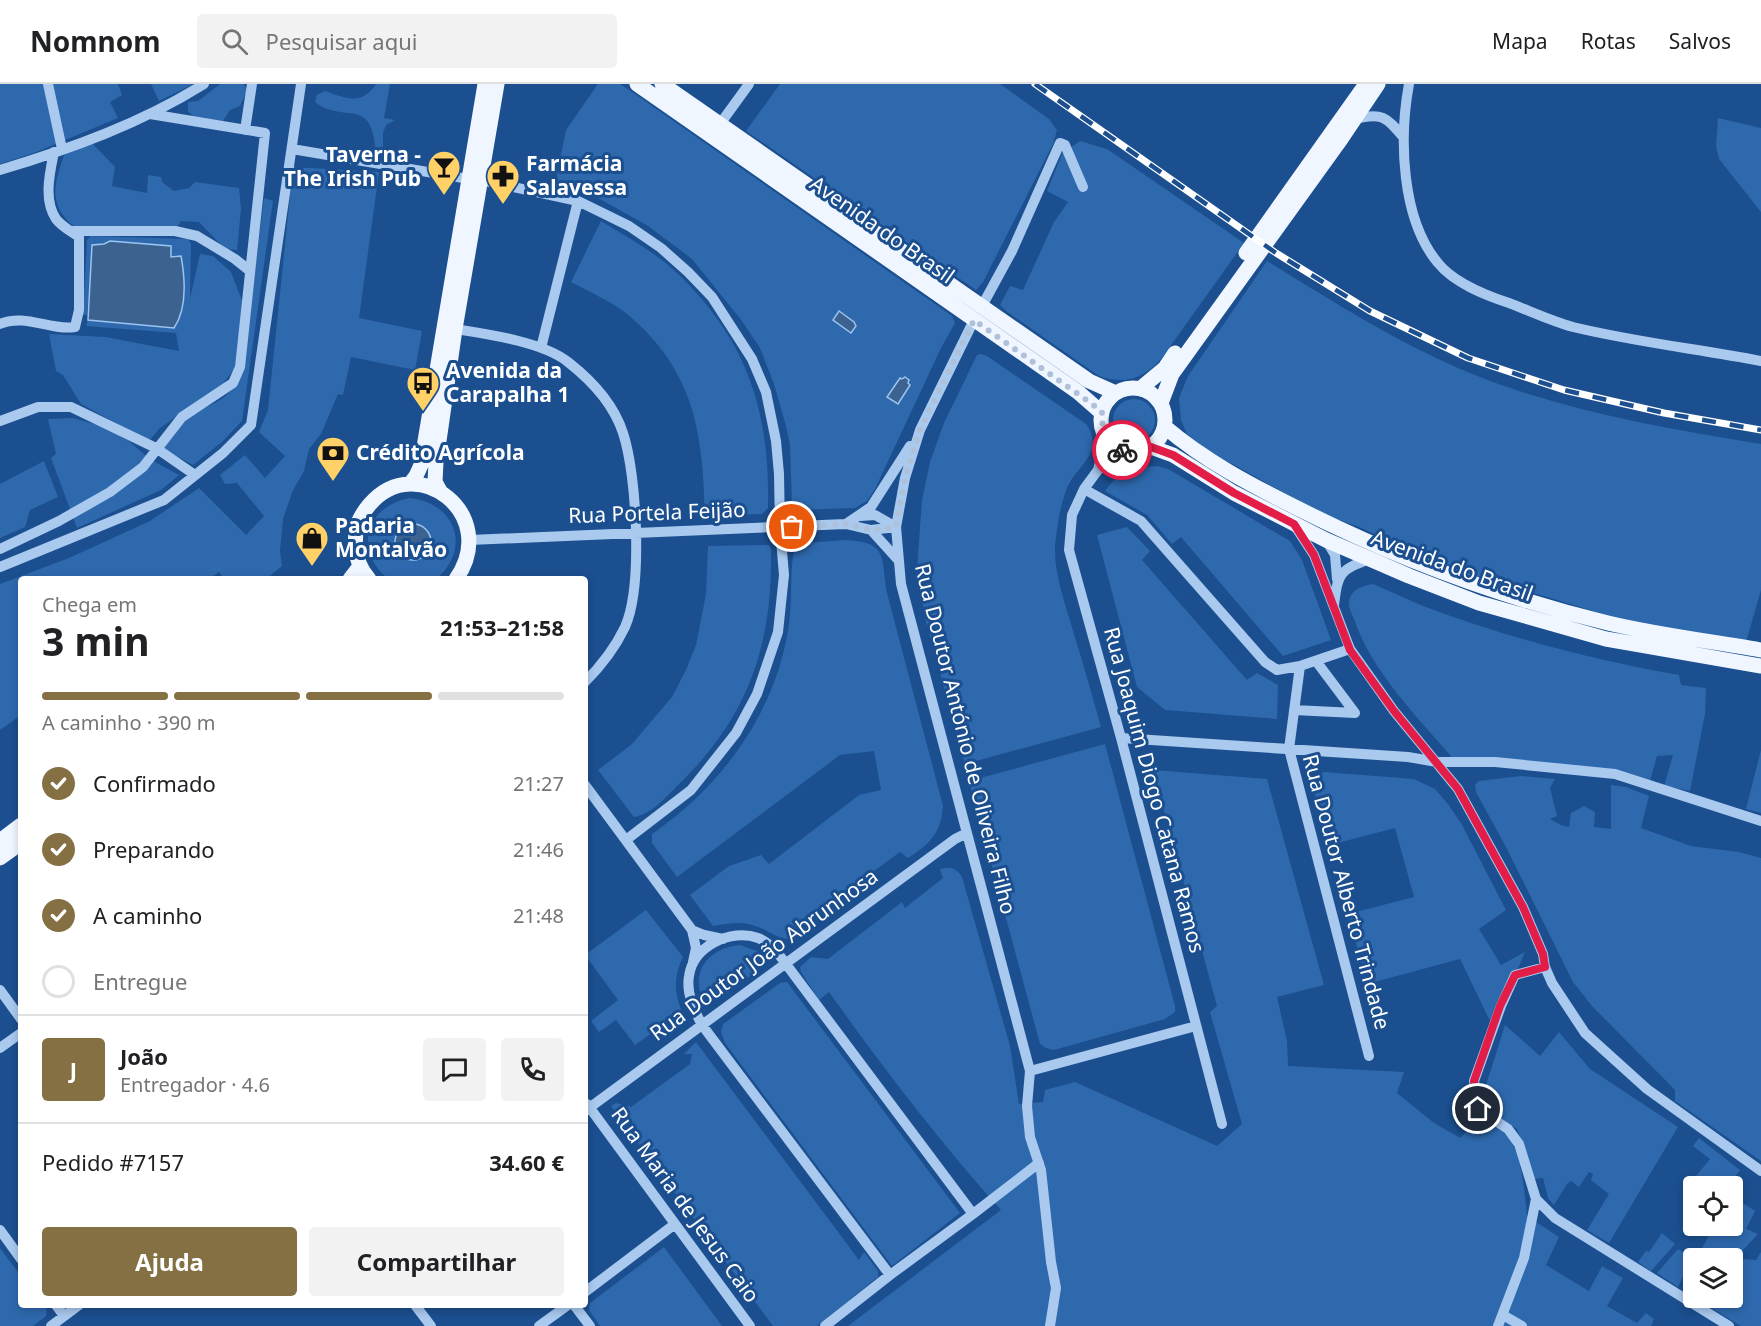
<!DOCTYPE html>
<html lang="pt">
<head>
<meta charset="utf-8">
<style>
	:root { --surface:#fff; --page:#f2f2f2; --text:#202124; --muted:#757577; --line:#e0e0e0; --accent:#847042 }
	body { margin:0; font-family:"Noto Sans",sans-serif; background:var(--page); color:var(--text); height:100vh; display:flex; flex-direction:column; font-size:22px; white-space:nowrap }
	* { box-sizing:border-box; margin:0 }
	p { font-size:20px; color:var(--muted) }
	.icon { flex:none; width:33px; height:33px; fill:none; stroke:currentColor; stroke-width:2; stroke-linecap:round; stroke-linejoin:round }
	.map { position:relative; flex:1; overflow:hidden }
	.panel { position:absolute; left:18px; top:492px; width:570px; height:732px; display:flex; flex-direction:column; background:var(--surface); border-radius:6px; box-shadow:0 3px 9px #0003 }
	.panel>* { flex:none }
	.fabs { position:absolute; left:1683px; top:1092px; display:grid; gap:12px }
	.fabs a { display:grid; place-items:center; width:60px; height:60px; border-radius:6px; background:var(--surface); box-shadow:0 3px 9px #0003; font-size:30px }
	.pin { position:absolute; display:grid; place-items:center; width:51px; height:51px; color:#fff; margin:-26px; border:3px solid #fff; border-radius:50%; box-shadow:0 2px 6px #0007 }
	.courier { position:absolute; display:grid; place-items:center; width:60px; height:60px; margin:-30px; border:4px solid #e11d48; border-radius:50%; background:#fff; color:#222; box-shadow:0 2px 8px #0007 }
	.head em { font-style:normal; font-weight:700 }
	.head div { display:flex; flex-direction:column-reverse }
	.head { display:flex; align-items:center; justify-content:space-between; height:102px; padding:0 24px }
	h1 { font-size:39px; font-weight:700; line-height:45px }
	.bar { display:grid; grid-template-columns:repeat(4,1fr); gap:9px 6px; align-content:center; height:72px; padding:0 24px }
	.bar i { height:8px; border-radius:4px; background:var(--line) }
	.bar .current { background:var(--accent) }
	.bar p { grid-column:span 4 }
	.line { display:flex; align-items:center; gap:15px; padding:0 24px; border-top:2px solid var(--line) }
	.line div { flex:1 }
	.round { display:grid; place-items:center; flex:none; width:63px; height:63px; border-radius:6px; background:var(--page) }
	ol { padding:0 24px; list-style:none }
	li { display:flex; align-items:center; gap:18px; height:66px }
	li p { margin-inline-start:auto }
	li .icon { padding:6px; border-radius:50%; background:var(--accent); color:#fff; stroke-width:4 }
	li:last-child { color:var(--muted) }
	li i { width:33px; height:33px; border:3px solid var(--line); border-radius:50% }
	.button { display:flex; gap:12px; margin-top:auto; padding:12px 24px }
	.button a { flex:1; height:69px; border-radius:6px; background:var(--accent); color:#fff; font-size:24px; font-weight:700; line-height:69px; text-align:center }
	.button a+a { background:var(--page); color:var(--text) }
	header { display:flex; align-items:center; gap:36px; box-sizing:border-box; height:84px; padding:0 30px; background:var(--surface); border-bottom:2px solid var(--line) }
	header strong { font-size:28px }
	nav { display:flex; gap:33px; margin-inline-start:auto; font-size:21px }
	.search { width:420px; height:54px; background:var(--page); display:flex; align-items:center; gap:15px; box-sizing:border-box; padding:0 21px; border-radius:6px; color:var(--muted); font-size:22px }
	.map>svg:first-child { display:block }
</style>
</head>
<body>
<header>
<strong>Nomnom</strong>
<div class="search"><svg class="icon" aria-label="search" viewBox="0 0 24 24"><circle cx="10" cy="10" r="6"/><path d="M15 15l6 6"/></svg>Pesquisar aqui</div>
<nav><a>Mapa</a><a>Rotas</a><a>Salvos</a></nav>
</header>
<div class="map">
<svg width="1761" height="1242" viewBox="0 0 1761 1242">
	<rect width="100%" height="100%" fill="#1b4f8f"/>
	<path fill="#2e69ad" d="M0 0H118L122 11 110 18 118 34 34 69 0 80Z
		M151 0H194L159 17Z
		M220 0H244L247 7 240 22 230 26 223 37 195 34 188 27V18L198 17Z
		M376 0H390L384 34 395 36 386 41 383 49V71L376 69C372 10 345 41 315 18L317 11 325 7C345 14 362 22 376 0Z
		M598 0H620L635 10 952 232 955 239 941 264 875 405 867 417 855 424 795 426 792 421 790 361 786 342 774 300 760 264 742 237 692 175 648 142 591 110 555 101 566 46Z
		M780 0H1000L1049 35 1057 46 1053 60 983 198 976 206 746 47Z
		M1718 34 1761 44V128L1719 75 1716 62Z
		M88 55 115 83 112 102 147 109 148 91 161 93 162 98 174 107 189 104 195 98 239 104 241 125 237 166 225 165 199 138 181 137 177 143 76 144C44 120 56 95 67 63Z
		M1080 57 1107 65 1244 159 1164 271C1147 293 1126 302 1099 292L1006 227 1000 221 1010 202 1023 206 1054 138 1068 118 1047 107 1062 70Z
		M293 83 379 88 359 234 422 247 415 286 351 273 343 311 338 310 321 350 309 365 304 387 293 406 283 435 280 467 282 482 266 495H224L219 488 209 495H21V631L0 646V500L69 474 150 437 199 404 246 451 264 432 237 399 225 400 220 391 245 371 265 394 285 372 259 348 268 326Z
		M264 114 273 117 242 337 223 357 193 381 162 364C168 357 173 347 179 341 203 317 227 326 243 286Z
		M601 137C627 153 655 168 677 189 748 257 770 328 768 424L762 430 705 432C703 353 696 292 634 236 617 220 592 209 571 198Z
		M91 152 188 155 191 160 190 215 200 170 213 172 231 188 242 217 239 266 234 285 222 301 160 344 149 357 81 320 63 291 56 287 49 250 105 253 179 267 176 249 86 242 88 236 174 244 181 231 183 201 181 173 171 174 105 160 93 161 87 231H83L87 156Z
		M1267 177C1332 217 1399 260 1470 289 1563 327 1663 344 1761 360V506L1746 558 1626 537 1471 490 1391 458 1357 442 1326 432 1207 366 1187 350 1181 336 1179 314 1188 292Z
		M981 270 987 272 1086 340C1106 369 1076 382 1067 404 1061 420 1058 436 1056 453 1051 484 1065 517 1073 547 1083 579 1092 611 1101 643L965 680 926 538 917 485 922 416 930 378 944 339 977 271Z
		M1113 336a21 21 0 1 1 42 0a21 21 0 1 1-42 0Z
		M73 334 105 343 130 358 151 376 179 391 161 406 77 444 51 374 56 370 48 335Z
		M44 377 58 413 30 426 25 443 0 454V400Z
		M1157 382 1168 385 1290 457 1302 476 1331 556 1283 572 1181 453 1172 460 1147 431 1105 407C1122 385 1129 383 1157 382Z
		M410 414C456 419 472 465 436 495H388C353 466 366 422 410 414Z
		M1127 443 1150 467 1142 476 1247 596 1257 589 1278 601 1277 635 1165 626 1137 603 1097 451Z
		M845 456C889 458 881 474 887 509L943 722C941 749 930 760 908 774L900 768 795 845 802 850C783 863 772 846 752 841 739 837 726 840 713 842L690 811 729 782 761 771 769 780 859 711 881 706 874 667 840 671 677 793 652 759V750C721 703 774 630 788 547 793 518 789 486 795 460Z
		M769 461 771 465C773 561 748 634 678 701 666 713 651 731 634 733L598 686 632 660 672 613 686 586 696 561 706 510 708 462Z
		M1373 500C1390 507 1406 515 1423 522 1506 553 1593 576 1679 591L1681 601 1706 604 1705 630 1690 707 1664 702 1673 671 1657 672 1650 697 1455 677C1419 634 1372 589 1354 535 1352 530 1348 523 1349 518 1351 505 1362 502 1373 500Z
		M1105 660 1175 922V928L1165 935 1054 966 1046 964 1040 960 969 697Z
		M1761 666V729L1746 725Z
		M1153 686 1267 695 1324 901 1277 913 1287 957 1288 982 1404 988 1397 1009 1434 1039 1460 1054 1480 1034C1490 1040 1504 1046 1511 1057 1522 1074 1525 1112 1527 1132L1559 1153 1546 1181 1589 1207 1602 1182 1623 1194 1607 1222 1637 1239 1646 1229 1654 1235 1651 1242H848L1001 1126C939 1057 883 984 829 908L819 916 801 888 800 883 811 873 828 875 902 818 905 824 943 794 940 785C950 783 956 783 962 793L1010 962 1019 1020 1043 1018 1045 1006 1075 998 1217 1062 1242 1040 1210 928 1217 922Z
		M1324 688 1414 695 1435 705 1448 720 1461 739 1506 826 1479 845 1501 881 1525 868 1493 943 1460 875 1367 900 1348 830 1414 813 1395 744 1330 761 1313 705 1316 691Z
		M1521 692 1555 695 1550 704 1557 732 1550 735 1561 741 1569 743 1571 729 1584 722 1595 728 1594 743 1611 745V701L1626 703 1649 712 1641 744 1691 762 1739 768 1761 774V1077L1675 1017V1006L1592 922 1573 898 1506 763 1476 708 1475 701 1479 697Z
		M646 826 683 873C676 887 674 901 678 916 680 925 684 930 683 940L672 945 659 944 635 961 616 936 599 948 591 937 618 916 585 871Z
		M740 861 757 867 762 875 761 884 718 916 702 913C690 884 713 863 740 861Z
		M787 898 960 1129 892 1182 725 959 721 948 723 940 780 899Z
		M1505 941 1540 972 1559 948 1590 985 1678 1043 1609 1159 1587 1146 1609 1110 1591 1096 1593 1090 1589 1088 1579 1103 1571 1097 1567 1100 1554 1121 1548 1114 1543 1094 1535 1095 1517 1045 1484 1023 1482 1014Z
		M696 958 859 1176 864 1168 878 1187V1193L817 1242H773L611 1022 616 1019 631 1023 690 980 692 970H684Z
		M1699 1054 1740 1086 1728 1102H1694L1693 1107 1687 1103 1710 1075 1693 1062Z
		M1743 1119 1755 1127 1746 1145 1758 1150 1733 1177 1732 1174H1697L1710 1149 1720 1143 1727 1146 1730 1142H1732L1733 1137Z
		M1662 1149 1675 1160 1651 1187 1638 1178 1646 1167 1649 1168Z
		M664 1163 722 1242H600L589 1226 590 1219Z
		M0 1164 21 1192V1221H43L47 1226 46 1232 33 1242H0Z
		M1678 1165 1692 1174 1678 1203 1657 1189Z
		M1761 1168V1242H1741L1710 1223 1713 1216 1711 1214H1732L1733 1182 1744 1175 1756 1176Z"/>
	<path fill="#3c6290" stroke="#9cc4f0" stroke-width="1.5" d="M110 157 171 162V173L181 172C185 194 187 225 174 244L88 236 92 161 104 160Z
		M839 227 854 238 856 242 851 249 833 236Z
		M905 293 909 296 908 299 910 301 898 320 887 313 900 294 902 295Z
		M395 458a18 18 0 1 1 36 0a18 18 0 1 1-36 0Z"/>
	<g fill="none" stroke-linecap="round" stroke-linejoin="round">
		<path stroke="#a9c9ee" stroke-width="10" d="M48 0 62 65
			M1409 0C1399 54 1401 135 1438 179 1454 199 1485 211 1509 219 1530 227 1551 237 1573 243 1635 258 1698 265 1761 277
			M1355 35C1381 28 1387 33 1403 53
			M720 40 749 0
			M245 46 252 0
			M292 65 469 95
			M0 86C70 65 142 39 204 0
			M481 96 578 117 629 142 661 164 688 188 712 213 752 275 766 308 776 357 779 390 780 444 784 491 778 548 757 610 736 649 691 706 626 756
			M72 147H175L197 152 235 175 250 187
			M982 222 1012 167 1060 59 1065 61 1083 103
			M974 236 920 346 905 394 896 443 901 500 1030 987 1027 1022 1030 1053 1041 1086 1051 1178 1056 1204 1050 1242
			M0 240C25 229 50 247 75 243L79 226V153C72 148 61 142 56 135 43 116 50 88 54 68
			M455 245C487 250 543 258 568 278 591 296 614 321 623 349 637 391 643 503 625 543 615 564 601 582 585 598
			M541 264 578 117
			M0 337 38 323H71L156 364 195 391
			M1126 367 1098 386 1084 405 1072 431 1069 466 1121 654 1222 1040
			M1098 386 1106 353
			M1084 405 1141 437 1265 578 1277 586 1300 582 1350 565
			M860 432 875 431 896 443
			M846 440 871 423 910 362
			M1295 442 1314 471 1350 565 1394 627 1458 705 1523 823 1543 870 1545 883 1552 899 1585 949 1647 1005 1761 1087
			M871 446 899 477
			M470 456 846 440 871 446 896 443
			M1326 456 1335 471 1337 495
			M0 465 59 437 110 408 143 383 182 333 233 299 240 283 265 49 150 30
			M0 483 164 416 223 369 251 341 301 0
			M1334 521C1338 489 1339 486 1370 475
			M1300 582 1289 665 1369 972
			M1294 626 1355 629 1316 577
			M1121 654 1408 673 1437 678H1495L1615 690 1761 737
			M585 701 692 846 696 864 693 878
			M692 846 704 851 723 855
			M1545 883 1515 891 1501 922 1474 997 1478 1025 1508 1045 1519 1060 1536 1115 1555 1134 1729 1242
			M0 906 21 935
			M0 964 21 949
			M1030 987 1196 942
			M587 1020 750 1242
			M585 1027 955 755 967 749
			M973 1130 1039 1079
			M0 1146 21 1175
			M585 1208 675 1140
			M56 1221 64 1232
			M415 1221 431 1242
			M574 1221 590 1242
			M1503 1231 1522 1242
			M51 1242 79 1221
			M539 1242 568 1221
			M825 1242 890 1191 973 1130 774 864C769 861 764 856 758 854 731 844 693 862 689 892 686 909 694 926 702 941L890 1191
			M1498 1242 1524 1174 1536 1115"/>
		<path stroke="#f0f6ff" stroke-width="15" d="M637 0 1078 308 1102 329
			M662 0 1089 297 1116 309
			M1246 169 1366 0
			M1101 336a32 32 0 1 1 64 0a32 32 0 1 1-64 0Z
			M1141 304 1165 284 1175 269
			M1161 319 1172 290 1341 55 1378 0
			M1165 343C1205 377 1251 401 1297 424 1396 474 1500 513 1608 539 1658 551 1710 557 1761 566
			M1151 363 1173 371 1234 409 1326 456 1409 492 1479 519 1606 555 1761 582
			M410 400 416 392 421 381 485 0
			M440 407 435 398 436 378 455 245 497 0
			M350 495 360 482
			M369 495C357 482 354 465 356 448 357 437 363 428 370 420 417 366 501 431 456 495
			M0 757 21 741
			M0 774 21 759"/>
		<defs>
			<path id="rail" d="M1035 0 1276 169 1370 227 1468 274 1564 306 1664 329 1761 346"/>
		</defs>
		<use href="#rail" stroke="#fff" stroke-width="7"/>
		<use href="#rail" stroke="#1b4f8f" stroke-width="4.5" stroke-dasharray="14" stroke-linecap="butt"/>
	</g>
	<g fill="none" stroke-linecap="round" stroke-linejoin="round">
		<path stroke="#afc1d8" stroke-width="6" stroke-dasharray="0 10.8" d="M792 443 846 440 871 446 896 443 905 394 920 346 974 236 1092 320 1102 328C1101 345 1106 359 1122 366"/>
		<path stroke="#e11d48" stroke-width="8" d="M1122 366 1134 368 1151 363 1173 371 1234 409 1294 440 1314 471 1350 566 1394 627 1458 705 1523 823 1543 870 1545 883 1515 891 1500 922 1474 997 1478 1025"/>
	</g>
	<defs>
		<symbol id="bar-pin" viewBox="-11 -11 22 30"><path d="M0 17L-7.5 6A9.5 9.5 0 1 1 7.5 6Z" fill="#ffd166" stroke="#1b4f8f"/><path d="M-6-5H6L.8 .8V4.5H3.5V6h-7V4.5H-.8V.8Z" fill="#111"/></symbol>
		<symbol id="pharmacy-pin" viewBox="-11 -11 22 30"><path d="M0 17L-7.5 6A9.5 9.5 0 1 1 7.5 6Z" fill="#ffd166" stroke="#1b4f8f"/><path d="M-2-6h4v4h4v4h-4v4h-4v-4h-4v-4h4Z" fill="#111"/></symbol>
		<symbol id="bus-pin" viewBox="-11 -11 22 30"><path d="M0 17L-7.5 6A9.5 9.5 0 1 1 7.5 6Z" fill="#ffd166" stroke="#1b4f8f"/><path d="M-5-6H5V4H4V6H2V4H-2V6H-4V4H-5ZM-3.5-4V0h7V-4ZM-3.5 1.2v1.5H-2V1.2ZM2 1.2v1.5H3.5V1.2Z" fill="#111"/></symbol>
		<symbol id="bank-pin" viewBox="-11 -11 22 30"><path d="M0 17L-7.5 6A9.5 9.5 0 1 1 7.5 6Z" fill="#ffd166" stroke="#1b4f8f"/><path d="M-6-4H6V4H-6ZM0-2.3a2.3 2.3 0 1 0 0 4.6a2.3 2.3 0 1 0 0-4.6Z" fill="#111"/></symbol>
		<symbol id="shop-pin" viewBox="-11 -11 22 30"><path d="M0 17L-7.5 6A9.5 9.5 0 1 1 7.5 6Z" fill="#ffd166" stroke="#1b4f8f"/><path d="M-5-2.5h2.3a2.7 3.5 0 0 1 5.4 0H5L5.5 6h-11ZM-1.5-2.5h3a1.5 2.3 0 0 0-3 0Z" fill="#111"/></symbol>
	</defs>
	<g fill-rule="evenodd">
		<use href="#bar-pin" x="425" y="64" width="38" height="52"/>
		<use href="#pharmacy-pin" x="484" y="73" width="38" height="52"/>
		<use href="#bus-pin" x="404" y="280" width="38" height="52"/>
		<use href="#bank-pin" x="314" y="350" width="38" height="52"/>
		<use href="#shop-pin" x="293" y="435" width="38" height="52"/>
	</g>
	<g text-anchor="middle" stroke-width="6" stroke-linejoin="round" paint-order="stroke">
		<g font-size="21" font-weight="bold" fill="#fff" stroke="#1b4f8f" text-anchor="start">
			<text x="421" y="78" text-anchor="end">Taverna -<tspan x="421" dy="24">The Irish Pub</tspan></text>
			<text x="526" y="87">Farmácia<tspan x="526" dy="24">Salavessa</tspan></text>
			<text x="446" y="294">Avenida da<tspan x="446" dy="24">Carapalha 1</tspan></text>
			<text x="356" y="376">Crédito Agrícola</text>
			<text x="335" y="449">Padaria<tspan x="335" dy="24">Montalvão</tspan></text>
		</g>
		<g font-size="21" fill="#fff" stroke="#1b4f8f">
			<text transform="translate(882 146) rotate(35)" y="7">Avenida do Brasil</text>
			<text transform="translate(657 429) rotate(-2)" y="7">Rua Portela Feijão</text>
			<text transform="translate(1452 482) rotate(20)" y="7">Avenida do Brasil</text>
			<text transform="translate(965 655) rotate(76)" y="7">Rua Doutor António de Oliveira Filho</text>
			<text transform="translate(1154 706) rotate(75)" y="7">Rua Joaquim Diogo Catana Ramos</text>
			<text transform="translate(1346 808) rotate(75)" y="7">Rua Doutor Alberto Trindade</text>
			<text transform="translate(764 871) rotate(-36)" y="7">Rua Doutor João Abrunhosa</text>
			<text transform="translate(685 1121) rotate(54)" y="7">Rua Maria de Jesus Caio</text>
		</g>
	</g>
</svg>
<div class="fabs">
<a><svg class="icon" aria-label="locate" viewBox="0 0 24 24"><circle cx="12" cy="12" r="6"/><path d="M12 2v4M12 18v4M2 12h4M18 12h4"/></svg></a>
<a><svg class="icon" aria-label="layers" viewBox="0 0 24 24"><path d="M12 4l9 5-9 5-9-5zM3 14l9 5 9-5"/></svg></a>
</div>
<div class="pin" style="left:792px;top:443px;background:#ea580c"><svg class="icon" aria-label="bag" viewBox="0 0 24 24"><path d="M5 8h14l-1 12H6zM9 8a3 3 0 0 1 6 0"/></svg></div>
<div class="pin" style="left:1478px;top:1025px;background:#1f2937"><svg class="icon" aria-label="home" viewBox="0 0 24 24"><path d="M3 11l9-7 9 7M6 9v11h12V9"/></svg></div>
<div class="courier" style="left:1122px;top:366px"><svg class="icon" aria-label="bike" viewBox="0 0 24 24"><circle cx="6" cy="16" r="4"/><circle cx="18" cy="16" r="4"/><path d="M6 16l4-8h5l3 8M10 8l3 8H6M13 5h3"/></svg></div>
<section class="panel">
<div class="head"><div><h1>3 min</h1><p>Chega em</p></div><em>21:53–21:58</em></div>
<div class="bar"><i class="current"></i><i class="current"></i><i class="current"></i><i></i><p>A caminho · 390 m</p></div>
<ol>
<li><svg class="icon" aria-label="check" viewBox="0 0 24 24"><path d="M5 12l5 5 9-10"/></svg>Confirmado<p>21:27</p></li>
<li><svg class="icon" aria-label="check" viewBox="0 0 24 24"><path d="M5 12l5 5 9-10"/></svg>Preparando<p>21:46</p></li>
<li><svg class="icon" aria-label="check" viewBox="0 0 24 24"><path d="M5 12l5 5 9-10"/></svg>A caminho<p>21:48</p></li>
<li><i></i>Entregue</li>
</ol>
<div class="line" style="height:108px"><b class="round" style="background:var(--accent);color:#fff">J</b><div><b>João</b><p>Entregador · 4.6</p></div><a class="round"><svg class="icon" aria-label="chat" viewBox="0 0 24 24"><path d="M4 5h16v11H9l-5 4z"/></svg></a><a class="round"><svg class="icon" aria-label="phone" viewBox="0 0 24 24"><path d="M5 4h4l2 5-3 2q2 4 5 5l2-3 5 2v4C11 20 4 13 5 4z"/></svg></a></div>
<div class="line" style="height:78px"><div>Pedido #7157</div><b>34.60 €</b></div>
<div class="button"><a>Ajuda</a><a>Compartilhar</a></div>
</section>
</div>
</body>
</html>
